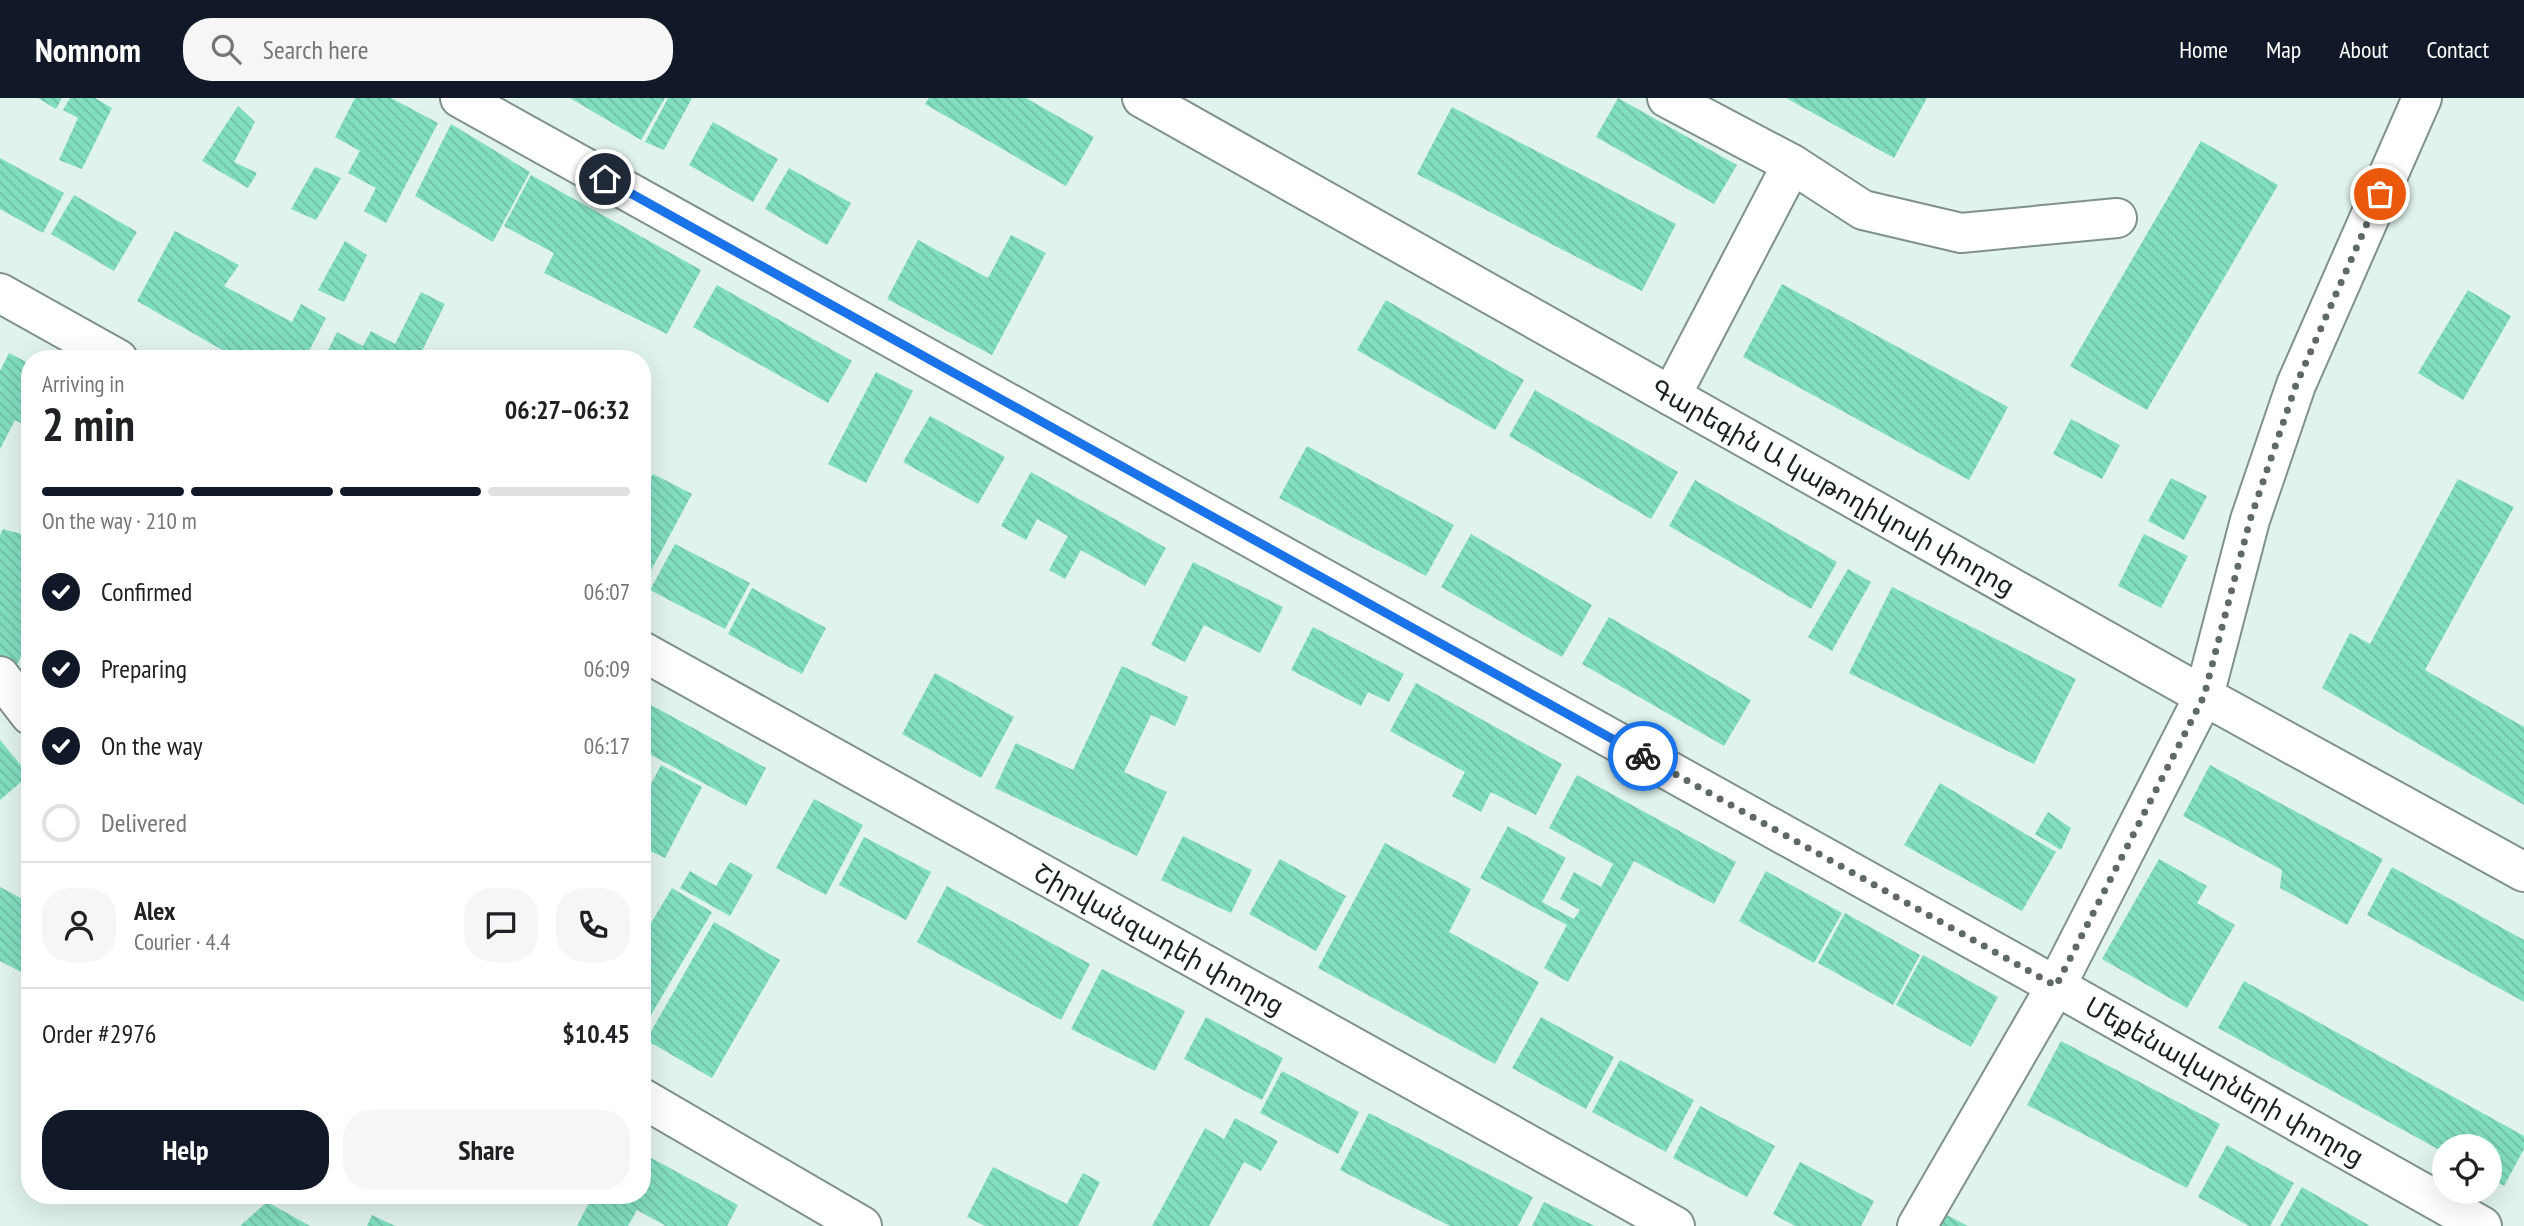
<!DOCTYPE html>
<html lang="en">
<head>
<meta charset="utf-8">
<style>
	:root { --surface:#fff; --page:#f6f6f6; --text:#202124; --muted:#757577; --line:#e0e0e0; --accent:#111827 }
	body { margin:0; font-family:"PT Sans Narrow","Noto Sans Armenian",sans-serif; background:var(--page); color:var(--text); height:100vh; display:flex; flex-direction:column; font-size:26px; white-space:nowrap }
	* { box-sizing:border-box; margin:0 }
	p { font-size:23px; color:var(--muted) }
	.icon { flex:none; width:38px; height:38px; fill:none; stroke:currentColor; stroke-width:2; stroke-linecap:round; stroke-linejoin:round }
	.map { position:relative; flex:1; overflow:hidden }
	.sheet { position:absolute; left:21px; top:252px; width:630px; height:854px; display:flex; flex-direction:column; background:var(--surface); border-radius:28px; box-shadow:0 7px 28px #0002 }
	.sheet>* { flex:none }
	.buttons { position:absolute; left:2432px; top:1036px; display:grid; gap:14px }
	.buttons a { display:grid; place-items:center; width:70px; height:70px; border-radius:50%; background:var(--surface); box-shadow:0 7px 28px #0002; font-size:35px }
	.pin { position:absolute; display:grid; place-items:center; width:60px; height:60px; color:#fff; margin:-30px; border:4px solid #fff; border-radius:50%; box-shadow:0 2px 7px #0007 }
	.courier { position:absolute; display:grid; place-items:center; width:70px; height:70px; margin:-35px; border:5px solid #1a73e8; border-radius:50%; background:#fff; color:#222; box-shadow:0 2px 9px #0007 }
	.headline em { font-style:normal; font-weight:700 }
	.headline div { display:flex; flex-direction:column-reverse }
	.headline { display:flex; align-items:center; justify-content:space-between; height:119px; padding:0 21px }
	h1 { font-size:46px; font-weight:700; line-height:52px }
	.bar { display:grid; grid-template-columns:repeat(4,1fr); gap:10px 7px; align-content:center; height:84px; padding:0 21px }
	.bar i { height:9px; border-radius:5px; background:var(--line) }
	.bar .current { background:var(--accent) }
	.bar p { grid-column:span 4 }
	.line { display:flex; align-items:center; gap:18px; padding:0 21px; border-top:2px solid var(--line) }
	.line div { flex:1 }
	.round { display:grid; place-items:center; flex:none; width:74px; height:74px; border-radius:28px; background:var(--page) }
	ol { padding:0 21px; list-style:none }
	li { display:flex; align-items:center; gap:21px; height:77px }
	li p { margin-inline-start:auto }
	li .icon { padding:7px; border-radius:50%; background:var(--accent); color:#fff; stroke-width:4 }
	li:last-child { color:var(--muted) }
	li i { width:38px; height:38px; border:4px solid var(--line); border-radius:50% }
	.button { display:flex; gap:14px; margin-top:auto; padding:14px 21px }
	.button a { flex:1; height:80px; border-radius:28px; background:var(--accent); color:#fff; font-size:28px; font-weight:700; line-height:80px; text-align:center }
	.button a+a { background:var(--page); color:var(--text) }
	header { display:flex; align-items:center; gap:42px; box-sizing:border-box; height:98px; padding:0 35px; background:var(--accent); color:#fff }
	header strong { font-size:33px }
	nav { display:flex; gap:38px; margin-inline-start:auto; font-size:24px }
	.search { width:490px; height:63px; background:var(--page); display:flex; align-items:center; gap:18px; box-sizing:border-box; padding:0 24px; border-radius:28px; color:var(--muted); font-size:26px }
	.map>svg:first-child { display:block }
</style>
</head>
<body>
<header>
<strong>Nomnom</strong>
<div class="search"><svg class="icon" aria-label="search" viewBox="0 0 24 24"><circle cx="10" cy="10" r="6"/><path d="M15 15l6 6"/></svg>Search here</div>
<nav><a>Home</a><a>Map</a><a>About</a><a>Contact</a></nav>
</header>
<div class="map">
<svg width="2524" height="1128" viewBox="0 0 2524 1128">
	<defs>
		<pattern id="building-back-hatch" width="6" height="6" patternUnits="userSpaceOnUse" patternTransform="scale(1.75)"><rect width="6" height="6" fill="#82dec1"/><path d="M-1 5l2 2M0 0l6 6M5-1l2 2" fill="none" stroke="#70bea5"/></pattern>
	</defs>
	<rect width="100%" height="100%" fill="#e0f3ec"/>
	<path fill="url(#building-back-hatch)" d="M38 0H62L56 11Z
		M70 0H95L112 10 82 71 59 62 78 20 63 12Z
		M355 0H391L438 25 386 125 364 113 376 90 348 75 360 53 335 39Z
		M570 0H665L641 42Z
		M668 0H692L664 52 645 44Z
		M929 0H1026L1094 39 1066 88 925 6Z
		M1618 0 1737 67 1714 106 1596 39Z
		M1786 0H1927L1894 60Z
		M238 8 255 24 234 64 257 75 248 90 202 63Z
		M1452 9 1676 126 1642 193 1417 76Z
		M713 24 778 61 753 104 689 67Z
		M451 26 530 74 493 144 415 98Z
		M2201 43 2278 87 2147 312 2070 268Z
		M0 60 64 95 43 135 0 111Z
		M315 69 341 80 316 122 291 111Z
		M789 70 851 105 827 147 765 111Z
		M531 77 701 172 667 236 544 175 554 155 504 128Z
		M74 97 137 134 114 173 51 136Z
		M175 133 239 167 224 188 292 224 301 206 326 220 305 261H238L137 203Z
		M1011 137 1046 155 992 257 887 201 918 142 988 180Z
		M345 143 367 157 344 204 318 192Z
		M1782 186 2008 309 1969 382 1743 259Z
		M717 187 852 263 828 305 693 229Z
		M2468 192 2511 218 2463 302 2418 275Z
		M421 194 445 206 418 261H324L337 234 363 248 371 233 395 246Z
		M1386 202 1524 282 1495 332 1357 252Z
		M9 255 30 266V330L15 322 0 351V273Z
		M876 274 913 293 866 385 828 366Z
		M1535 292 1678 374 1651 421 1509 338Z
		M930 318 1005 359 978 406 903 364Z
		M2071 321 2120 347 2102 381 2053 356Z
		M1307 348 1454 427 1426 478 1279 400Z
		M1031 374 1166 450 1145 488 1081 452 1065 481 1049 472 1068 438 1037 421 1026 442 1001 428Z
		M653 376 692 396 642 489V396Z
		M2171 380 2207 398 2184 442 2148 423Z
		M2458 381 2514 409 2425 572 2524 629V707L2322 590 2350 535 2370 546Z
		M1695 382 1837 464 1811 511 1669 428Z
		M30 429V543L14 572 0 556V437L3 431 25 437Z
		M1471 436 1592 507 1562 559 1441 489Z
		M2144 436 2188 458 2161 510 2118 488Z
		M675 446 750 485 725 531 650 492Z
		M1193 464 1283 509 1260 555 1204 527 1185 564 1151 547Z
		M1848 471 1871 484 1832 553 1808 539Z
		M1892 489 2076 581 2034 666 1849 575Z
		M752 490 826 530 802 576 728 536Z
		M1609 519 1751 602 1724 648 1582 566Z
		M1313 529 1404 576 1389 604 1368 594 1361 608 1291 572Z
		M1122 568 1188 599 1175 628 1151 617 1124 674 1167 694 1137 758 995 690 1016 645 1073 672Z
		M935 575 1014 619 981 680 902 636Z
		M1416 585 1562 666 1536 717 1491 694 1481 714 1452 698 1465 674 1390 633Z
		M642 602 766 670 746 708 642 652Z
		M0 642 29 677 0 702Z
		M661 667 702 689 665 760 642 749V703Z
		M2210 667 2383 761 2347 827 2280 790 2282 772 2183 718Z
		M1577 677 1736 764 1714 806 1634 763 1568 884 1544 870 1567 827 1480 780 1508 728 1566 760 1542 804 1574 821 1580 812 1560 801 1574 774 1601 789 1613 766 1549 730Z
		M1940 685 2056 754 2022 813 1904 747Z
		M814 701 863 727 826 797 776 770Z
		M2048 714 2071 730 2061 752 2035 736Z
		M1183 738 1252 772 1231 815 1161 782Z
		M864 739 931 774 906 822 839 787Z
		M1385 745 1471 791 1449 834 1539 884 1495 966 1318 870Z
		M1280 761 1346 798 1316 853 1249 816Z
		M2159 761 2207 788 2197 805 2235 827 2187 910 2102 861Z
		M730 764 753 777 730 818 680 790 690 773 716 788Z
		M2392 769 2524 842V904L2367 817Z
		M1766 773 1842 815 1814 865 1739 823Z
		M947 788 1090 866 1061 922 917 844Z
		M0 789 30 805V863L23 875 0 863Z
		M672 790 712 814 642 932V840Z
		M1845 815 1920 857 1893 907 1818 865Z
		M714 824 780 862 712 980 646 942Z
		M1923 857 1998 899 1971 949 1896 907Z
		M1102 871 1185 913 1155 973 1071 931Z
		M2244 883 2524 1038V1051L2504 1088 2490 1080V1048H2445V1055L2218 930Z
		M1206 919 1283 960 1262 1002 1184 961Z
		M1541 919 1614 959 1586 1011 1512 970Z
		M2061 943 2220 1026 2187 1090 2027 1007Z
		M1620 962 1694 1002 1666 1054 1592 1014Z
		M1282 973 1359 1014 1338 1056 1260 1015Z
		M1700 1008 1775 1048 1747 1099 1673 1060Z
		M1369 1015 1533 1099 1518 1128H1450L1340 1072Z
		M1235 1020 1278 1043 1261 1073 1244 1064 1209 1128H1152L1205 1030 1224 1041Z
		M2227 1047 2294 1085 2270 1128H2249L2198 1099Z
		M642 1055 738 1107 727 1128H666L637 1112 628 1128H577L593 1097H642Z
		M1800 1064 1874 1103 1861 1128H1795L1773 1116Z
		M993 1069 1067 1106 1083 1075 1100 1084 1078 1128H985L967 1119Z
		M2302 1089 2370 1128H2280Z
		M267 1104 310 1128H240Z
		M1544 1104 1595 1128H1532Z
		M1943 1115 1968 1128H1936Z
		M372 1117 395 1128H367Z"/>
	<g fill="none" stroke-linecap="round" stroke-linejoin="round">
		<defs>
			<g id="minor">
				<path id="s1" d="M460 0 2056 888 2482 1128"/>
				<path id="s2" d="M1142 0 2204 598 2524 774"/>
				<path d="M1667 0 1792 66 1671 298"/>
				<path d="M1792 66 1863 112 1961 135 2117 120"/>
				<path d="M0 195 118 261"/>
				<path id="s3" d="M642 553 1675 1128"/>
				<path d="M0 578 30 617"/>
				<path d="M642 1000 862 1128"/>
				<path d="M1917 1128 2056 888 2204 598 2250 422 2296 287 2422 0"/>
			</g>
		</defs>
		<use href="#minor" stroke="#80918b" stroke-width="42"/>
		<use href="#minor" stroke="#fff" stroke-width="38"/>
	</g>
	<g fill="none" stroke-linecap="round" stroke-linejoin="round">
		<path stroke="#5f6a65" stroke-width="7" stroke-dasharray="0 12.6" d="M1643 658 2056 888 2204 598 2250 422 2296 287 2380 96"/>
		<path stroke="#1a73e8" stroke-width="9" d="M605 81 1643 658"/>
	</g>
	<g text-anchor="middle" stroke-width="5" stroke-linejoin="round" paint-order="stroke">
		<g font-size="26" fill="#19201d" stroke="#fff">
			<text dy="9" stroke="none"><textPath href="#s2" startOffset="793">Գարեգին Ա կաթողիկոսի փողոց</textPath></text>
			<text dy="9" stroke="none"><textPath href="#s3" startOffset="592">Շիրվանզադեի փողոց</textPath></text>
			<text dy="9" stroke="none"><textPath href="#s1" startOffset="2020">Մեքենավարների փողոց</textPath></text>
		</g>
	</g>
</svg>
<div class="buttons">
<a><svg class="icon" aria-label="locate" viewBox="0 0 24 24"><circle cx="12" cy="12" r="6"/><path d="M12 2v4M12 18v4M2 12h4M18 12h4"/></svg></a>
</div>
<div class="pin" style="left:2380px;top:96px;background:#ea580c"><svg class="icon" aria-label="bag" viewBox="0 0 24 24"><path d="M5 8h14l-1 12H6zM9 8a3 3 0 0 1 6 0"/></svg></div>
<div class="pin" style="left:605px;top:81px;background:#1f2937"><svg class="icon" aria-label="home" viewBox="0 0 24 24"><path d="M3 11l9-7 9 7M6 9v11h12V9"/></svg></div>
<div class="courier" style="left:1643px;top:658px"><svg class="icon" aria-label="bike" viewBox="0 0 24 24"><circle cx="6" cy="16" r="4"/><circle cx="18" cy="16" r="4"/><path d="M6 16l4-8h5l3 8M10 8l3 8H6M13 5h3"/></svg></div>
<section class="sheet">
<div class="headline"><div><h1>2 min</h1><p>Arriving in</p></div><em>06:27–06:32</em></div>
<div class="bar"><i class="current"></i><i class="current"></i><i class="current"></i><i></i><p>On the way · 210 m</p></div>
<ol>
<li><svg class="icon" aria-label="check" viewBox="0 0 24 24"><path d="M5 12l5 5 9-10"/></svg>Confirmed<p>06:07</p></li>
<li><svg class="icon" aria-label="check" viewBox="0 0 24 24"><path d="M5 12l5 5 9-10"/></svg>Preparing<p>06:09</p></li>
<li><svg class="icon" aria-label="check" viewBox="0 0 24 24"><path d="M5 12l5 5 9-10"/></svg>On the way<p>06:17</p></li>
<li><i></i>Delivered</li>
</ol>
<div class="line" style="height:126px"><a class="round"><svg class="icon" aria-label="person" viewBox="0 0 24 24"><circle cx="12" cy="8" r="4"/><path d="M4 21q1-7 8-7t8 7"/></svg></a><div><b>Alex</b><p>Courier · 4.4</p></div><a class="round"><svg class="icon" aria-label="chat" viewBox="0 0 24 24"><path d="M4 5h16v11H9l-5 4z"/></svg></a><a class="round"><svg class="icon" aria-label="phone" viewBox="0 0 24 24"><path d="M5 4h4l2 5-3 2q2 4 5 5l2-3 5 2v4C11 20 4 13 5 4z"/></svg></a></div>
<div class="line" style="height:91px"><div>Order #2976</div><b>$10.45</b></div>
<div class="button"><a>Help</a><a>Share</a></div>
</section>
</div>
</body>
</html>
